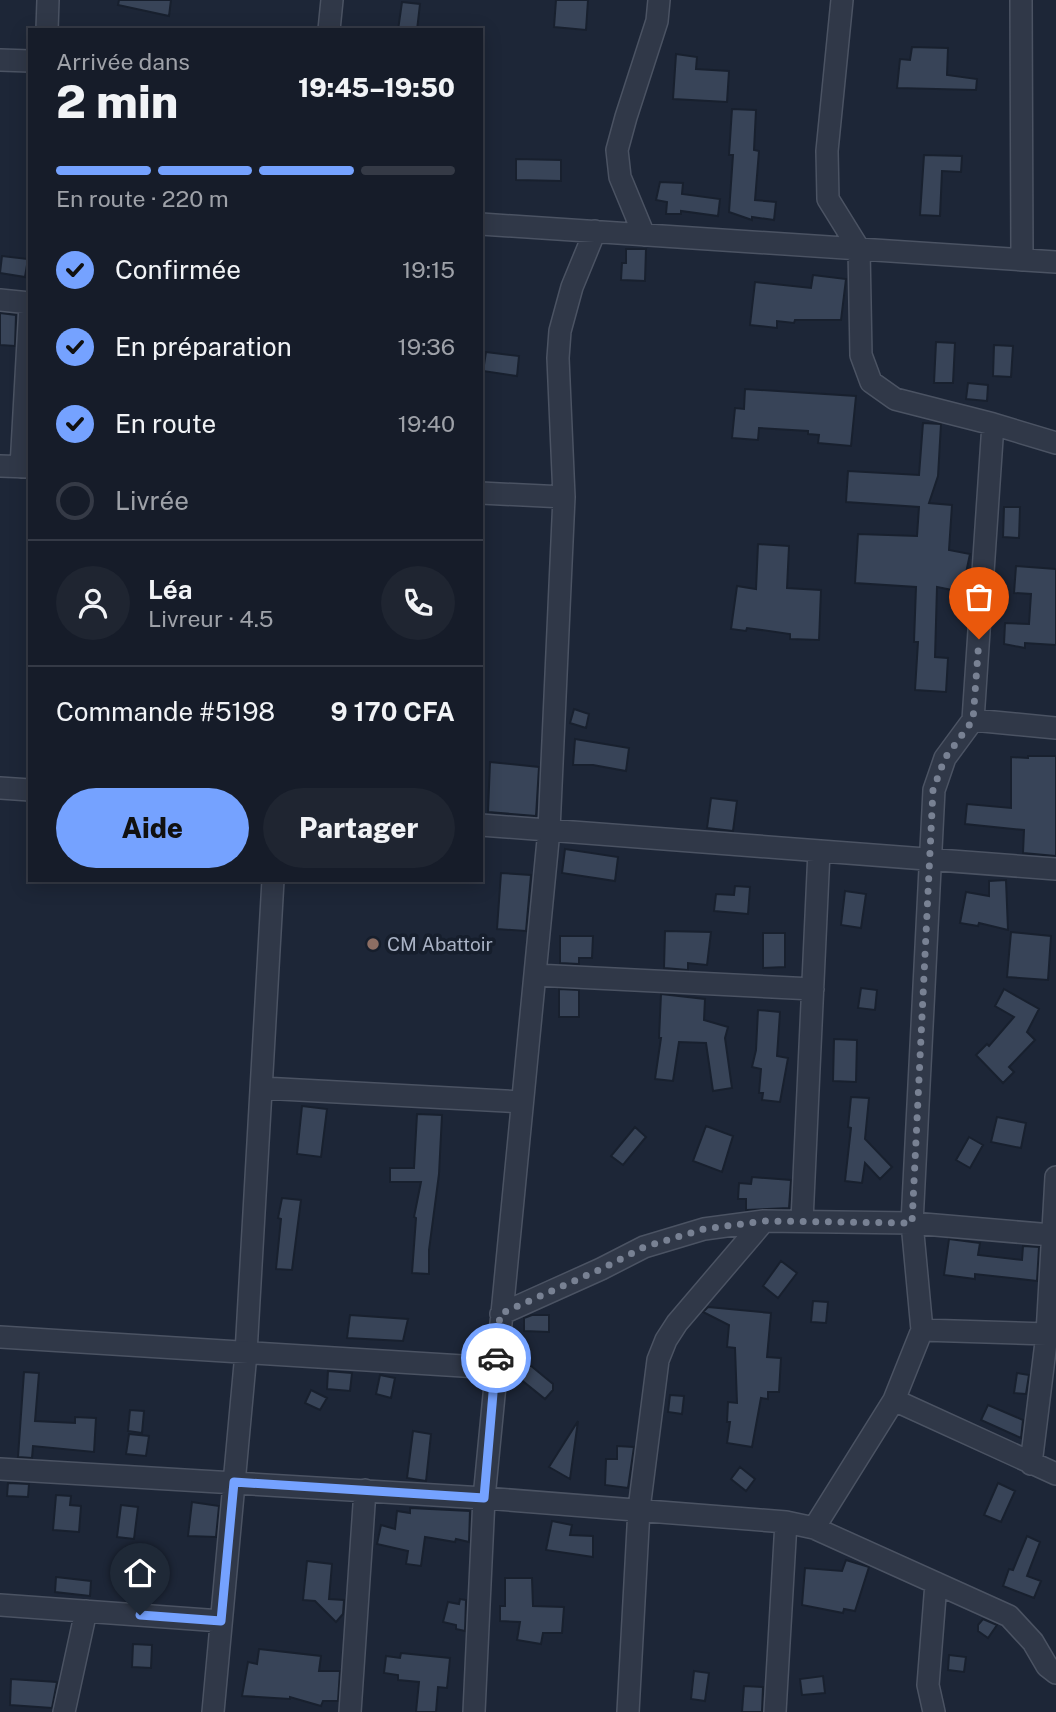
<!DOCTYPE html>
<html lang="fr">
<head>
<meta charset="utf-8">
<style>
	:root { --surface:#161c29; --page:#1f2531; --text:#f1f3f6; --muted:#9ea1a8; --line:#353a46; --accent:#75a2ff }
	body { margin:0; font-family:"Public Sans",sans-serif; background:var(--page); color:var(--text); height:100vh; display:flex; flex-direction:column; font-size:26px; white-space:nowrap }
	* { box-sizing:border-box; margin:0 }
	p { font-size:23px; color:var(--muted) }
	.icon { flex:none; width:38px; height:38px; fill:none; stroke:currentColor; stroke-width:2; stroke-linecap:round; stroke-linejoin:round }
	.map { position:relative; flex:1; overflow:hidden }
	.side { position:absolute; left:28px; top:28px; width:455px; height:854px; display:flex; flex-direction:column; background:var(--surface); border-radius:0px; box-shadow:0 4px 18px #0003,0 0 0 2px var(--line) }
	.side>* { flex:none }
	.pin { position:absolute; display:grid; place-items:center; width:60px; height:60px; color:#fff; margin:-72px -30px; border-radius:50% 50% 50% 0; rotate:-45deg; box-shadow:0 0 7px #0007 }
	.pin .icon { rotate:45deg }
	.courier { position:absolute; display:grid; place-items:center; width:70px; height:70px; margin:-35px; border:5px solid #75a2ff; border-radius:50%; background:#fff; color:#222; box-shadow:0 2px 9px #0007 }
	.overview em { font-style:normal; font-weight:800 }
	.overview div { display:flex; flex-direction:column-reverse }
	.overview { display:flex; align-items:center; justify-content:space-between; height:119px; padding:0 28px }
	h1 { font-size:46px; font-weight:800; line-height:52px }
	.bar { display:grid; grid-template-columns:repeat(4,1fr); gap:10px 7px; align-content:center; height:84px; padding:0 28px }
	.bar i { height:9px; border-radius:5px; background:var(--line) }
	.bar .on { background:var(--accent) }
	.bar p { grid-column:span 4 }
	.line { display:flex; align-items:center; gap:18px; padding:0 28px; border-top:2px solid var(--line) }
	.line div { flex:1 }
	.round { display:grid; place-items:center; flex:none; width:74px; height:74px; border-radius:37px; background:var(--page) }
	ol { padding:0 28px; list-style:none }
	li { display:flex; align-items:center; gap:21px; height:77px }
	li p { margin-inline-start:auto }
	li .icon { padding:7px; border-radius:50%; background:var(--accent); color:#111; stroke-width:4 }
	li:last-child { color:var(--muted) }
	li i { width:38px; height:38px; border:4px solid var(--line); border-radius:50% }
	.button { display:flex; gap:14px; margin-top:auto; padding:14px 28px }
	.button a { flex:1; height:80px; border-radius:42px; background:var(--accent); color:#111; font-size:28px; font-weight:800; line-height:80px; text-align:center }
	.button a+a { background:var(--page); color:var(--text) }
	.map>svg:first-child { display:block }
</style>
</head>
<body>
<div class="map">
<svg width="1056" height="1712" viewBox="0 0 1056 1712">
	<rect width="100%" height="100%" fill="#1d2637"/>
	<path fill="#384458" stroke="#18202e" stroke-width="2" d="M119 0H171L169 16 118 5Z
		M556 0H588L586 30 554 27Z
		M402 2 420 4 417 30H398Z
		M912 47 948 48 947 75 977 79 976 90 897 88 900 59 910 60Z
		M676 54 697 57 696 69 729 71 727 102 673 99Z
		M732 109 756 110 754 150 759 151 755 200 776 202 774 220 752 217V220L729 212 733 155H729Z
		M924 155 962 156 961 172 942 171 940 216 920 215Z
		M516 159 561 160V181L516 180Z
		M660 182 683 183 682 194 720 199 718 216 681 211V214H666L667 202 656 200Z
		M626 249H646L645 281 621 280 622 263H626Z
		M2 256 28 259 25 277 0 273Z
		M813 275 846 279 841 320H795L794 323 777 321V328L750 325 755 282 811 288Z
		M0 313 16 315 15 346 0 345Z
		M936 342 955 343 953 383H934Z
		M994 345 1013 346 1011 377 993 376Z
		M486 352 519 356 517 376 483 371Z
		M968 383 988 385 987 401 966 399Z
		M745 389 856 396 851 446 818 443 819 435 808 434V431L759 428 758 440 732 438 735 408 744 409Z
		M923 423 941 424 938 476 929 503 952 505 949 550 970 554 962 592 937 587 935 657 948 658 946 692 915 690 918 642H914L916 587 855 583 858 534 917 536 919 507 846 502 848 471 919 475Z
		M1004 507H1020L1019 538 1003 537Z
		M758 544 789 546 787 588 821 590 819 640 790 639V634L747 628 746 631 731 629 737 586 756 589Z
		M1016 566 1056 569V645L1025 643V648L1004 644 1005 623 1029 624 1031 594 1014 593Z
		M574 709 589 714 586 728 570 723Z
		M575 739 629 748 626 771 593 765H573Z
		M1028 756H1056V856L1023 853 1024 830 965 824 967 804 1011 808V757L1028 758Z
		M490 762 539 767 536 816 488 812Z
		M711 798 737 801 733 831 707 828Z
		M565 849 618 857 615 881 562 873Z
		M501 873 531 875 526 931 497 929Z
		M1006 880 1008 930 979 923 978 926 960 923 966 892 989 896V881Z
		M735 886 750 887 748 914 714 911 716 894 734 895Z
		M845 891 866 894 861 928 841 925Z
		M665 931 711 932 707 965 688 963V970L664 968Z
		M1011 932 1051 936 1048 980 1007 977Z
		M763 933H785V967L763 968Z
		M560 936H593L592 958H579V964L560 963Z
		M861 988 877 990 875 1010 858 1008Z
		M559 989 579 990V1017H559Z
		M1004 989 1039 1009 1027 1032 1035 1040 1009 1067 1014 1072 1003 1083 976 1055 987 1044 989 1046 1014 1017 995 1006Z
		M661 994 705 999 704 1020 728 1027 725 1038 732 1088 713 1091 706 1043 679 1042 673 1081 655 1079 661 1038H659Z
		M758 1010 780 1012 777 1056 788 1058 780 1102 762 1100 763 1093H759L761 1069 752 1067 756 1050Z
		M834 1039 857 1040 856 1082 833 1081Z
		M851 1097 869 1098 865 1139 892 1167 880 1179 865 1163 862 1183 845 1181 851 1128 848 1127Z
		M302 1106 327 1109 321 1157 297 1154Z
		M417 1114 442 1115 439 1174 429 1250V1274L412 1273 416 1218 414 1217 421 1182H390V1168H414Z
		M997 1117 1026 1123 1021 1148 991 1142Z
		M706 1126 733 1136 722 1172 693 1161Z
		M635 1127 646 1137 623 1165 611 1156Z
		M969 1137 983 1145 970 1168 956 1160Z
		M752 1177 791 1180 789 1208 746 1210V1199H738L739 1183 751 1184Z
		M282 1198 301 1200 292 1270 276 1269 281 1219 278 1218Z
		M949 1239 980 1243 978 1255 1022 1260 1023 1246 1039 1247 1037 1281 975 1274V1279L944 1275Z
		M781 1261 797 1273 778 1298 763 1286Z
		M813 1301 828 1302 826 1323 811 1322Z
		M708 1307 771 1313 767 1357 781 1358 779 1392H768V1399L761 1398 752 1447 727 1443 730 1422H727L728 1402 737 1403 735 1348 727 1347 729 1325 703 1312Z
		M350 1315 408 1319 403 1341 347 1338Z
		M532 1315H549V1332L524 1331V1318Z
		M530 1365 553 1384V1390L545 1399 519 1378Z
		M328 1371 352 1373 350 1391 327 1389Z
		M24 1372 39 1373 35 1421 75 1423V1417L96 1418 94 1452 33 1446 32 1458 18 1457Z
		M1017 1373 1029 1375 1026 1394 1014 1393Z
		M380 1375 395 1378 391 1398 376 1394Z
		M311 1390 327 1398 320 1410 305 1403Z
		M670 1395 684 1396 682 1414 668 1412Z
		M988 1405 1023 1420 1021 1438 981 1420Z
		M130 1410 144 1411 142 1433 128 1431Z
		M578 1421 570 1479 549 1467Z
		M413 1431 431 1434 426 1481 407 1478Z
		M129 1434 149 1436 146 1456 126 1454Z
		M617 1446 634 1447 628 1488 605 1485 606 1459H617Z
		M740 1467 755 1479 746 1491 731 1479Z
		M8 1483 29 1484 28 1497 7 1496Z
		M998 1483 1015 1491 1001 1522 984 1515Z
		M56 1495 71 1496 70 1505 81 1506 79 1532 53 1530Z
		M192 1502 219 1506 216 1537 188 1536Z
		M121 1505 138 1507 134 1539 117 1537Z
		M410 1508 470 1511 469 1542 456 1539 455 1542 425 1537 421 1566 406 1564 408 1551 377 1544 381 1525 395 1529 397 1511 410 1513Z
		M552 1521 572 1525 570 1535 593 1536V1557L546 1550Z
		M1027 1536 1040 1542 1027 1576 1041 1581 1034 1598 1003 1586 1009 1569 1013 1570Z
		M846 1560 869 1567 855 1611 844 1609 843 1613 802 1605 805 1568 842 1571Z
		M307 1561 332 1564 329 1599 344 1600 343 1614 336 1622 315 1601 303 1600Z
		M56 1577 91 1581 90 1596 55 1592Z
		M505 1578H532L533 1606 564 1607 562 1633H543L541 1644 517 1640 520 1622 500 1621V1606H505Z
		M460 1599 466 1600 465 1631 456 1629V1625L443 1622 448 1602 459 1604Z
		M983 1619 997 1625 988 1638 978 1631V1625Z
		M133 1644 152 1645 151 1668 132 1667Z
		M259 1649 321 1656 319 1671H340L338 1701H323L321 1706 290 1697V1699L242 1696 248 1662 257 1664Z
		M401 1653 450 1658 447 1688 438 1687 436 1712H416L419 1682 398 1680V1675L384 1673 386 1656 400 1658Z
		M949 1655 966 1657 964 1672 948 1670Z
		M694 1671 709 1673 705 1701 691 1699Z
		M823 1676 825 1693 802 1695 800 1679Z
		M11 1679 57 1682 52 1708 10 1705Z
		M744 1686 763 1687 762 1712H742Z"/>
	<g fill="none" stroke-linecap="round" stroke-linejoin="round">
		<defs>
			<path id="street" d="M842 0 827 151 828 199 859 249 861 355 871 382 895 399 993 424 1056 443
				M1021 0 1022 260
				M47 30 48 0
				M329 30 332 0
				M0 60 30 61
				M481 224 1056 262
				M644 235 620 177 617 150 626 117 657 21 659 0
				M0 300 30 303
				M0 466 30 467
				M21 467 30 305
				M481 493 564 497
				M973 720 1056 728
				M0 788 30 790
				M481 825 1056 869
				M535 975 813 989
				M262 1088 522 1102
				M802 1221 819 851
				M501 1314 601 1269 644 1247 704 1229 764 1221 912 1223 1052 1235
				M922 1330 1047 1334
				M0 1337 495 1368
				M894 1400 1056 1474
				M1031 1464 1047 1334 1056 1177
				M0 1469 484 1498 786 1522 814 1528 1009 1616 1033 1642 1047 1666 1056 1673
				M814 1528 894 1400 922 1330 912 1223 934 790 945 758 973 720 993 424
				M0 1605 221 1621
				M64 1712 86 1611
				M213 1712 246 1353 273 880
				M350 1712 365 1490
				M474 1712 484 1498 549 830 564 497 558 358 560 331 572 287 595 231
				M628 1712 639 1509 658 1360 666 1340 677 1323 764 1221
				M775 1712 786 1522
				M934 1712 928 1685 936 1583"/>
		</defs>
		<use href="#street" stroke="#4b5363" stroke-width="24"/>
		<use href="#street" stroke="#303848" stroke-width="21"/>
	</g>
	<g fill="none" stroke-linecap="round" stroke-linejoin="round">
		<path stroke="#788193" stroke-width="7" stroke-dasharray="0 12.6" d="M496 1358 500 1314 601 1269 644 1247 704 1229 764 1221 912 1223 933 790 945 758 973 720 979 639"/>
		<path stroke="#75a2ff" stroke-width="9" d="M140 1615 221 1621 234 1482 484 1498 496 1358"/>
	</g>
	<circle fill="#8d6e63" stroke="#161e2c" stroke-width="2.5" cx="373" cy="944" r="7"/>
	<g text-anchor="middle" stroke-width="7" stroke-linejoin="round" paint-order="stroke">
		<g font-size="19" fill="#a9b2c5" stroke="#161e2c" text-anchor="start">
			<text x="387" y="951">CM Abattoir</text>
		</g>
	</g>
</svg>
<div class="pin" style="left:979px;top:639px;background:#ea580c"><svg class="icon" aria-label="bag" viewBox="0 0 24 24"><path d="M5 8h14l-1 12H6zM9 8a3 3 0 0 1 6 0"/></svg></div>
<div class="pin" style="left:140px;top:1615px;background:#1f2937"><svg class="icon" aria-label="home" viewBox="0 0 24 24"><path d="M3 11l9-7 9 7M6 9v11h12V9"/></svg></div>
<div class="courier" style="left:496px;top:1358px"><svg class="icon" aria-label="car" viewBox="0 0 24 24"><path d="M5 17H2v-5l4-1 3-4h7l3 4 3 1v5h-3M9 17h6M6 11h13"/><circle cx="7" cy="17" r="2"/><circle cx="17" cy="17" r="2"/></svg></div>
<section class="side">
<div class="overview"><div><h1>2 min</h1><p>Arrivée dans</p></div><em>19:45–19:50</em></div>
<div class="bar"><i class="on"></i><i class="on"></i><i class="on"></i><i></i><p>En route · 220 m</p></div>
<ol>
<li><svg class="icon" aria-label="check" viewBox="0 0 24 24"><path d="M5 12l5 5 9-10"/></svg>Confirmée<p>19:15</p></li>
<li><svg class="icon" aria-label="check" viewBox="0 0 24 24"><path d="M5 12l5 5 9-10"/></svg>En préparation<p>19:36</p></li>
<li><svg class="icon" aria-label="check" viewBox="0 0 24 24"><path d="M5 12l5 5 9-10"/></svg>En route<p>19:40</p></li>
<li><i></i>Livrée</li>
</ol>
<div class="line" style="height:126px"><a class="round"><svg class="icon" aria-label="person" viewBox="0 0 24 24"><circle cx="12" cy="8" r="4"/><path d="M4 21q1-7 8-7t8 7"/></svg></a><div><b>Léa</b><p>Livreur · 4.5</p></div><a class="round"><svg class="icon" aria-label="phone" viewBox="0 0 24 24"><path d="M5 4h4l2 5-3 2q2 4 5 5l2-3 5 2v4C11 20 4 13 5 4z"/></svg></a></div>
<div class="line" style="height:91px"><div>Commande #5198</div><b>9 170 CFA</b></div>
<div class="button"><a>Aide</a><a>Partager</a></div>
</section>
</div>
</body>
</html>
